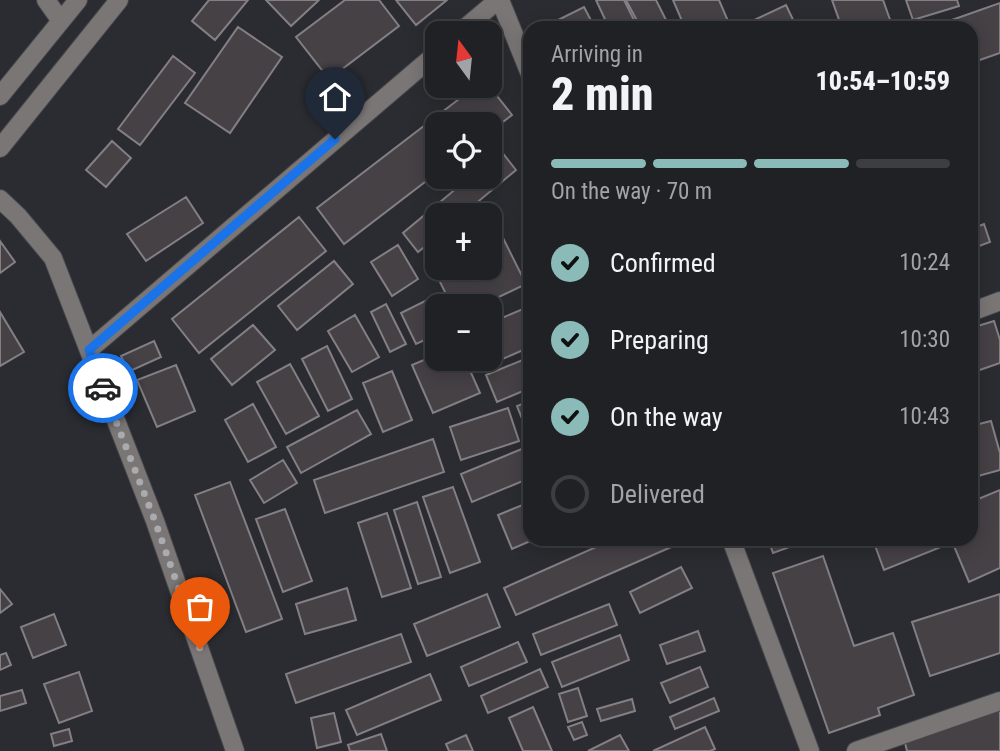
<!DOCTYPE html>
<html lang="en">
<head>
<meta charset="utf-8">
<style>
	:root { --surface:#202125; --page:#2d2e32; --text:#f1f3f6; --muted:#a2a3a7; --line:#3d3e42; --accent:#8bbbb9 }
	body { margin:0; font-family:"Roboto Condensed",sans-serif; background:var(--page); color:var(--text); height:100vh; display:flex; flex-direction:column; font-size:26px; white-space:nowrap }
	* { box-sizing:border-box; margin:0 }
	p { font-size:23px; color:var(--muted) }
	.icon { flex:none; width:38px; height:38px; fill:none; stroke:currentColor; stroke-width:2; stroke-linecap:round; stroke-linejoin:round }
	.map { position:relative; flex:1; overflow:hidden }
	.panel { position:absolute; left:523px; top:21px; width:455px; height:525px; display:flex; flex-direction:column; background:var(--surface); border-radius:21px; box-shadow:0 4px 18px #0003,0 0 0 2px var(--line) }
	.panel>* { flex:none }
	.needle { width:46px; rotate:345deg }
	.controls { position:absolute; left:425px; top:21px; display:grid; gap:14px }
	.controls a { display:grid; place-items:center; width:77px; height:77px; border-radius:14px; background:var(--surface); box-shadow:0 4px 18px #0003,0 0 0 2px var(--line); font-size:35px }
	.pin { position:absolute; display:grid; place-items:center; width:60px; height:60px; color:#fff; margin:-72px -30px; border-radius:50% 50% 50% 0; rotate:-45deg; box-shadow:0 0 7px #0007 }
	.pin .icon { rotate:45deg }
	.courier { position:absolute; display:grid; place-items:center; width:70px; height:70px; margin:-35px; border:5px solid #1a73e8; border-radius:50%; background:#fff; color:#222; box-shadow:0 2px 9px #0007 }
	.summary em { font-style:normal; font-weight:800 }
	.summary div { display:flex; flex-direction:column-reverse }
	.summary { display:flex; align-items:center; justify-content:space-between; height:119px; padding:0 28px }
	h1 { font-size:46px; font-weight:800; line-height:52px }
	.bar { display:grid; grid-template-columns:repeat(4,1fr); gap:10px 7px; align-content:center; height:84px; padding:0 28px }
	.bar i { height:9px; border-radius:5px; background:var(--line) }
	.bar .selected { background:var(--accent) }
	.bar p { grid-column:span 4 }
	ol { padding:0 28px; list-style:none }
	li { display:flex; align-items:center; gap:21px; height:77px }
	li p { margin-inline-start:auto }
	li .icon { padding:7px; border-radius:50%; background:var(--accent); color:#111; stroke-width:4 }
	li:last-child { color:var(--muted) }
	li i { width:38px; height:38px; border:4px solid var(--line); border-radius:50% }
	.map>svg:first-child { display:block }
</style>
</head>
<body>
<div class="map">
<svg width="1000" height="751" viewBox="0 0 1000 751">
	<rect width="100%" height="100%" fill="#2b2c31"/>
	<path fill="#464145" stroke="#847f84" stroke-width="2" d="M209 0H248L215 40 192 21Z
		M266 0H319L291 26Z
		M345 0H379L399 26 329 79 296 37Z
		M396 0H447L416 25Z
		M596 0H624L638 28H609Z
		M626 0H656L670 28H641Z
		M673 0H719L731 28H685Z
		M832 0H883L893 28H842Z
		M906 0H957L959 6 913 20Z
		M1000 3V53L971 63V28H954L952 20Z
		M786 5 797 28H748L746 24Z
		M584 7 595 28H542Z
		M238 27 282 57 230 133 185 103Z
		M173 56 195 73 140 145 118 129Z
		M476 86H489L512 115 490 132V124H438V172L344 244 317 208Z
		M112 141 131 158 106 187 86 170Z
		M501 151 516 170 462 215H438V236L418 252 403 233 470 177H490V160Z
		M186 197 203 223 146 261 127 234Z
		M299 217 326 251 199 353 172 319Z
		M984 224 990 242 971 249V229Z
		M499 230 526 284 480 306H452L431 264 438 261V268H490V235Z
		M0 241 15 262 0 273Z
		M398 245 418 279 392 296 371 262Z
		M334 261 353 284 297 330 278 306Z
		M433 297 438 307V334L416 344 401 313Z
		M386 304 406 344 390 352 371 312Z
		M530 306V347L482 368 478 359H490V323Z
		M0 312 24 352 0 366Z
		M355 315 379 357 352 372 328 331Z
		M994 321 1000 340V363L971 373V328Z
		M253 325 275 350 232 385 211 359Z
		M154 341 161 357 128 372 121 356Z
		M327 346 352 399 328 411 302 359Z
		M438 354V359H465L480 393 433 413 412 365Z
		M530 357V388L497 402 486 375Z
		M290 364 319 416 286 434 257 382Z
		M176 365 195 411 157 427 137 380Z
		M392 371 412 420 383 432 363 383Z
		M530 401V435L529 436 517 406Z
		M253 404 276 447 248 462 225 420Z
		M508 408 519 441 461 460 450 427Z
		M357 410 371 434 301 473 287 447Z
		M991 421 1000 453V470L971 478V426Z
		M433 439 444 472 325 513 314 480Z
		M529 446 530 478 472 502 461 474Z
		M283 460 297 483 264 503 250 480Z
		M230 482 282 619 246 632 195 495Z
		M453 487 480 562 450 573 423 497Z
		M1000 490V568L969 582 951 539H971V502Z
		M417 502 441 577 418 584 394 510Z
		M530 502V539H535L512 549 498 515Z
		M285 509 312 581 283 592 256 519Z
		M387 513 411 588 382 597 358 523Z
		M614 539 685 541 516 615 504 588Z
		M768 539H796L798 544 773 553Z
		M875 539H938L941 547 884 570 873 540Z
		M823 556 854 646 893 633 914 695 878 708 880 715 829 733 773 573Z
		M681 567 692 588 640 613 630 592Z
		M347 588 356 620 305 634 296 604Z
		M0 589 12 604 0 613Z
		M487 594 500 627 427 656 414 624Z
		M1000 594V653L930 676 912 622Z
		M609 604 617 625 541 655 533 634Z
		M54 614 66 645 33 658 21 627Z
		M698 631 705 651 667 664 660 645Z
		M401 634 411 662 296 703 286 674Z
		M620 635 629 660 562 687 552 662Z
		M518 642 527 662 469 686 461 667Z
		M6 653 11 665 0 670V655Z
		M700 667 708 687 670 703 661 683Z
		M540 669 548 687 488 713 481 696Z
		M79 672 92 711 59 723 44 684Z
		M430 674 441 700 357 735 346 710Z
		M578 688 587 716 568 722 559 694Z
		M22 690 26 703 0 711V696Z
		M714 698 719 711 675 729 670 717Z
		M632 699 635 711 601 721 597 709Z
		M533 707 552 751H523L509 718Z
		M1000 709V751H907L905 743Z
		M334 713 341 742 317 748 311 718Z
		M582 722 587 735 574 740 568 727Z
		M705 727 715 749 710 751H653Z
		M69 729 72 741 54 746 51 734Z
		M381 734 387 751H350L348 745Z
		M466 735 473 751H449L446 744Z
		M620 735 629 751H588Z"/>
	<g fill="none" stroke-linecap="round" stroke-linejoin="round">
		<defs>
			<path id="minor" d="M46 0 61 21
				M500 0 530 74
				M459 33 498 0
				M0 96 78 0
				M0 148 119 0
				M0 199 18 216 53 258 155 521 235 751
				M971 312 1000 301
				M89 350 438 52
				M731 539 810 751
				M856 751 1000 701"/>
		</defs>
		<use href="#minor" stroke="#46474c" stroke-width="20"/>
		<use href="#minor" stroke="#7a7675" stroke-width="18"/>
	</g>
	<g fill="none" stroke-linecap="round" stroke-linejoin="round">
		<path stroke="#aaabaf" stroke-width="7" stroke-dasharray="0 12.6" d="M103 388 155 521 200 649"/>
		<path stroke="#1a73e8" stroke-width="9" d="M103 388 89 350 335 139"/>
	</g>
</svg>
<div class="controls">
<a><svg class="needle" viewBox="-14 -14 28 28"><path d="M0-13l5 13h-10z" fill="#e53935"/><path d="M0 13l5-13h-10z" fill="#a2a3a7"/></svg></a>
<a><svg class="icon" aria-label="locate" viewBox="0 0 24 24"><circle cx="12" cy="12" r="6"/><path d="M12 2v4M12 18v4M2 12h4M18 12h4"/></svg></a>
<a>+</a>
<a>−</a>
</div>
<div class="pin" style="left:200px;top:649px;background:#ea580c"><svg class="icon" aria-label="bag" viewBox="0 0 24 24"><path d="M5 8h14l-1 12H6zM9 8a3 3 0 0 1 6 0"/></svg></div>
<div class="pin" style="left:335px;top:139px;background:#1f2937"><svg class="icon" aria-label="home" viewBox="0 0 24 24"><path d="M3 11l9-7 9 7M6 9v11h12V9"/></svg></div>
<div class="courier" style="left:103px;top:388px"><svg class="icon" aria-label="car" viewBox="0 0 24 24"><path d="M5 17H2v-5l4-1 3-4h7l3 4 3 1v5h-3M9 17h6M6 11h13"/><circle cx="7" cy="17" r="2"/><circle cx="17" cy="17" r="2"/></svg></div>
<section class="panel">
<div class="summary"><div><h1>2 min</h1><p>Arriving in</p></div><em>10:54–10:59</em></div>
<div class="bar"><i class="selected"></i><i class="selected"></i><i class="selected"></i><i></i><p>On the way · 70 m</p></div>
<ol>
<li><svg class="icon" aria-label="check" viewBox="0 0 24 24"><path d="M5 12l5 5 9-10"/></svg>Confirmed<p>10:24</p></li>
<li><svg class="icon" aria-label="check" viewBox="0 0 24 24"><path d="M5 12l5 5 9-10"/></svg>Preparing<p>10:30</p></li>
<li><svg class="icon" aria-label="check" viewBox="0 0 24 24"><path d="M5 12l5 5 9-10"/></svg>On the way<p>10:43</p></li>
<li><i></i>Delivered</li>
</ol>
</section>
</div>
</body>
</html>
